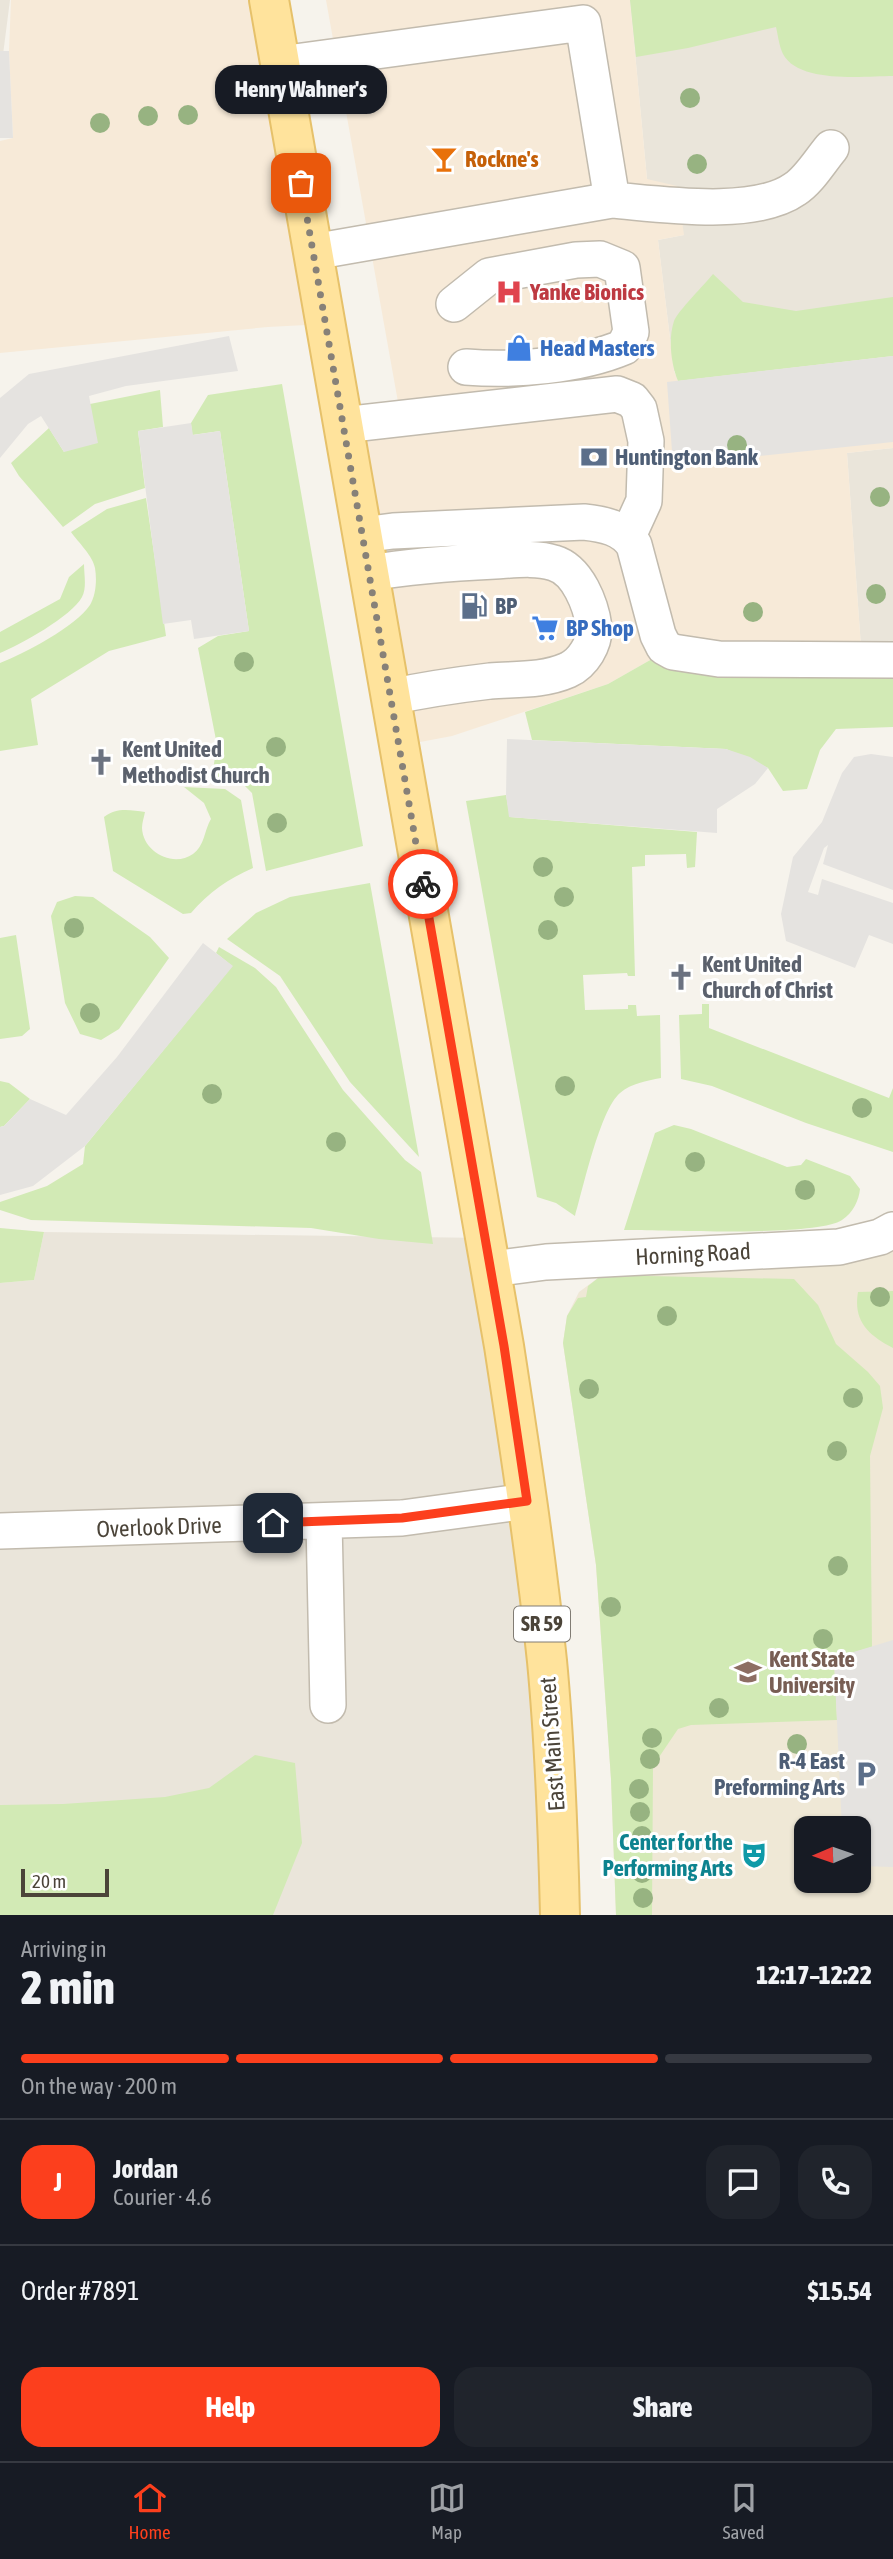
<!DOCTYPE html>
<html lang="en">
<head>
<meta charset="utf-8">
<style>
	:root { --surface:#171b24; --page:#20242c; --text:#f1f3f6; --muted:#9ea1a6; --line:#363941; --accent:#fc3f1d }
	body { margin:0; font-family:"Asap Condensed",sans-serif; background:var(--page); color:var(--text); height:100vh; display:flex; flex-direction:column; font-size:26px; white-space:nowrap }
	* { box-sizing:border-box; margin:0 }
	p { font-size:23px; color:var(--muted) }
	.icon { flex:none; width:38px; height:38px; fill:none; stroke:currentColor; stroke-width:2; stroke-linecap:round; stroke-linejoin:round }
	.map { position:relative; height:1915px; overflow:hidden }
	.panel { display:flex; flex-direction:column; background:var(--surface); flex:1 }
	.panel>* { flex:none }
	.needle { width:46px; rotate:268deg }
	.tools { position:absolute; left:794px; top:1816px; display:grid; gap:14px }
	.tools a { display:grid; place-items:center; width:77px; height:77px; border-radius:14px; background:var(--surface); box-shadow:0 2px 5px #0004; font-size:35px }
	.scale { position:absolute; left:21px; bottom:18px; width:88px; box-sizing:border-box; padding-left:7px; border:4px solid #4b4439; border-top:0; font-size:19px; line-height:24px; white-space:nowrap; color:#4b4439; -webkit-text-stroke:5px #fff; paint-order:stroke }
	.pin { position:absolute; display:grid; place-items:center; width:60px; height:60px; color:#fff; margin:-30px; border-radius:14px; box-shadow:0 4px 10px #0006 }
	.courier { position:absolute; display:grid; place-items:center; width:70px; height:70px; margin:-35px; border:5px solid #fc3f1d; border-radius:50%; background:#fff; color:#222; box-shadow:0 2px 9px #0007 }
	.bubble { position:absolute; height:49px; border-radius:21px; background:var(--surface); box-shadow:0 2px 5px #0004; font-size:23px; font-weight:800; line-height:49px; text-align:center }
	.summary em { font-style:normal; font-weight:800 }
	.summary div { display:flex; flex-direction:column-reverse }
	.summary { display:flex; align-items:center; justify-content:space-between; height:119px; padding:0 21px }
	h1 { font-size:46px; font-weight:800; line-height:52px }
	.bar { display:grid; grid-template-columns:repeat(4,1fr); gap:10px 7px; align-content:center; height:84px; padding:0 21px }
	.bar i { height:9px; border-radius:5px; background:var(--line) }
	.bar .current { background:var(--accent) }
	.bar p { grid-column:span 4 }
	.line { display:flex; align-items:center; gap:18px; padding:0 21px; border-top:2px solid var(--line) }
	.line div { flex:1 }
	.round { display:grid; place-items:center; flex:none; width:74px; height:74px; border-radius:21px; background:var(--page) }
	.button { display:flex; gap:14px; margin-top:auto; padding:14px 21px }
	.button a { flex:1; height:80px; border-radius:21px; background:var(--accent); color:#fff; font-size:28px; font-weight:800; line-height:80px; text-align:center }
	.button a+a { background:var(--page); color:var(--text) }
	.tab-bar { display:flex; justify-content:space-around; align-items:center; height:98px; border-top:2px solid var(--line); background:var(--surface); font-size:19px; color:var(--muted) }
	.tab-bar a { display:grid; justify-items:center; gap:4px }
	.tab-bar .current { color:var(--accent) }
	.map>svg:first-child { display:block }
</style>
</head>
<body>
<div class="map">
<svg width="893" height="1915" viewBox="0 0 893 1915">
	<rect width="100%" height="100%" fill="#f6f3ec"/>
	<path fill="#eae5da" d="M0 0H10L0 78Z
		M630 0H893V356L674 371 658 240 684 235 647 179Z
		M893 448V647H861L847 453Z
		M44 1232 485 1238 560 1915H0V1283L34 1280Z"/>
	<path fill="#f7ead8" d="M11 0H269L325 324 268 327 0 353V141L13 138 9 51Z
		M326 0H630L647 179 677 186 684 235 658 240 674 371 678 381 893 356V448L847 453 861 646 652 659 608 684 452 736 399 746 341 413 398 402Z"/>
	<path fill="#efe8d6" fill-rule="evenodd" d="M893 1230V1915H616L611 1779 596 1565 563 1343 567 1316 579 1292 602 1275ZM807 1829H859V1881H807Z"/>
	<path fill="#d2eab5" d="M630 0H893V76C864 76 799 84 783 54 779 46 778 35 776 27L688 48 636 57Z
		M713 274 743 302 796 311 893 297V356L678 381C671 364 668 339 674 321 678 311 705 284 713 274Z
		M282 384 363 846 266 871 252 793 240 781 212 776 217 745 198 648 218 636 249 631 220 431 192 435 191 423 208 395Z
		M160 390 163 427 138 431 145 488 95 504 63 527 19 476 11 463 49 428 64 452 90 404Z
		M146 498 166 636 109 651 31 699 38 745 0 751V663C24 654 76 626 90 605 96 595 97 580 95 568 93 556 78 542 71 532L107 509Z
		M84 564C84 574 87 588 82 597 72 616 20 645 0 653V632L60 599 69 577Z
		M652 659 893 661V727L836 729 820 750 807 789 783 791 768 768 726 749 532 740 525 712 608 684Z
		M184 787 225 789 241 800 253 868C228 879 209 892 191 913L183 914 113 871 104 817C116 807 131 810 145 812 144 817 142 823 142 828 143 852 173 868 193 854 205 845 204 831 211 819L204 803Z
		M506 795 510 817 697 832 695 867 687 868 686 854 645 855V866L632 867 635 976H628L627 973 583 975 585 1010 628 1009V1005H636L637 1016 660 1015 661 1078C646 1081 632 1083 620 1093 600 1110 583 1189 575 1216L556 1203 537 1197 466 801Z
		M370 883 419 1157 350 1082 280 976 227 939 256 913 290 897Z
		M75 896 93 897 150 937 169 958 119 1029 101 1040 80 1034 65 1003 51 916 57 902Z
		M16 935 30 1029 22 1036 0 1039V938Z
		M219 947 255 968 276 987 343 1090 405 1160 421 1172 433 1244 379 1239 311 1228 31 1220 0 1210V1202L47 1186 83 1164 85 1146 232 966 216 953Z
		M702 1004H709V1028L889 1098 893 1088V1152L806 1123 712 1086 681 1079 679 1015 702 1014Z
		M0 1081 9 1083 30 1099 4 1126 0 1127Z
		M674 1125 691 1129 787 1167 801 1165 806 1159 850 1176 860 1189C859 1200 853 1213 842 1220 817 1237 662 1230 624 1230L655 1133Z
		M0 1228 44 1232 34 1280 0 1283Z
		M602 1275 794 1279 818 1305 836 1344 868 1372 880 1386 883 1408 870 1456 872 1647 834 1658 837 1720 691 1725 678 1729 653 1766 652 1915H616L611 1779 596 1565 563 1343 567 1316 578 1298 586 1297 588 1286Z
		M893 1291V1348C868 1335 853 1321 858 1292Z
		M255 1755 295 1763 302 1843 273 1915H0V1805L63 1804 165 1797 209 1788Z"/>
	<path fill="#e5e3e0" d="M0 51H9L13 138H0Z
		M229 336 238 371 126 386 89 396 98 443 64 452 41 416 28 424 0 458V398L29 374Z
		M893 356V442L673 465 667 382Z
		M191 423 193 435 220 431 249 631 194 639 191 620 163 624 138 431Z
		M507 739 726 749 750 757 768 768 755 784 717 809V833L509 817 506 795Z
		M871 754 893 757V890L823 864 828 845 824 848 808 892 818 895 822 879 893 903V944L869 935 855 968 786 941 781 914 793 857 822 822 842 773 854 757Z
		M203 943 233 966 85 1146 33 1186 0 1195V1127L4 1126 30 1099 66 1115 117 1057Z
		M893 1640V1867L859 1866V1829H842L834 1658Z"/>
	<g fill="none" stroke-linecap="round" stroke-linejoin="round">
		<defs>
			<path id="minor" d="M280 64 583 23 612 200 313 252
				M612 200C661 204 754 218 795 189 809 180 820 161 831 148
				M454 304 489 276 576 260 600 259 622 268 631 332 624 347C579 366 514 371 466 367
				M343 425 617 394 632 400 639 409 646 441 644 501 628 536
				M362 535 393 531 584 522C604 524 623 528 634 545L658 635 664 647 673 652 719 659 893 660
				M369 573C411 566 452 563 495 561 514 560 536 557 554 563 578 570 591 605 594 627 595 644 583 663 568 670 543 681 516 679 490 681 456 685 423 690 390 697
				M491 1269 546 1262 839 1247 880 1237 893 1230
				M324 1521 328 1705
				M0 1531 402 1518 527 1501"/>
			<path id="major" d="M269 0 504 1346C520 1450 536 1555 547 1661 555 1745 558 1830 560 1915"/>
		</defs>
		<use href="#minor" stroke="#c2bbae" stroke-width="38"/>
		<use href="#major" stroke="#e6c16a" stroke-width="42"/>
		<use href="#minor" stroke="#fff" stroke-width="35"/>
		<use href="#major" stroke="#ffe39c" stroke-width="38"/>
	</g>
	<g fill="#97b381">
		<circle cx="690" cy="98" r="10"/>
		<circle cx="188" cy="115" r="10"/>
		<circle cx="148" cy="116" r="10"/>
		<circle cx="100" cy="123" r="10"/>
		<circle cx="697" cy="164" r="10"/>
		<circle cx="737" cy="445" r="10"/>
		<circle cx="880" cy="497" r="10"/>
		<circle cx="876" cy="594" r="10"/>
		<circle cx="753" cy="612" r="10"/>
		<circle cx="244" cy="662" r="10"/>
		<circle cx="276" cy="747" r="10"/>
		<circle cx="277" cy="823" r="10"/>
		<circle cx="543" cy="867" r="10"/>
		<circle cx="564" cy="897" r="10"/>
		<circle cx="74" cy="928" r="10"/>
		<circle cx="548" cy="930" r="10"/>
		<circle cx="90" cy="1013" r="10"/>
		<circle cx="565" cy="1086" r="10"/>
		<circle cx="212" cy="1094" r="10"/>
		<circle cx="862" cy="1108" r="10"/>
		<circle cx="336" cy="1142" r="10"/>
		<circle cx="695" cy="1162" r="10"/>
		<circle cx="805" cy="1190" r="10"/>
		<circle cx="880" cy="1297" r="10"/>
		<circle cx="667" cy="1316" r="10"/>
		<circle cx="589" cy="1389" r="10"/>
		<circle cx="853" cy="1398" r="10"/>
		<circle cx="837" cy="1451" r="10"/>
		<circle cx="838" cy="1566" r="10"/>
		<circle cx="611" cy="1607" r="10"/>
		<circle cx="823" cy="1639" r="10"/>
		<circle cx="719" cy="1708" r="10"/>
		<circle cx="652" cy="1738" r="10"/>
		<circle cx="797" cy="1744" r="10"/>
		<circle cx="650" cy="1759" r="10"/>
		<circle cx="639" cy="1789" r="10"/>
		<circle cx="640" cy="1812" r="10"/>
		<circle cx="642" cy="1836" r="10"/>
		<circle cx="642" cy="1873" r="10"/>
		<circle cx="643" cy="1898" r="10"/>
	</g>
	<g fill="none" stroke-linecap="round" stroke-linejoin="round">
		<path stroke="#878178" stroke-width="7" stroke-dasharray="0 12.6" d="M301 183 423 884"/>
		<path stroke="#fc3f1d" stroke-width="9" d="M273 1523 402 1518 527 1501 504 1346 423 884"/>
	</g>
	<defs>
		<symbol id="bar-bare" viewBox="-9 -9 18 18"><path d="M-6-5H6L.8 .8V4.5H3.5V6h-7V4.5H-.8V.8Z" fill="#e8710a" stroke="#fff" stroke-width="2.5" paint-order="stroke"/></symbol>
		<symbol id="hospital-bare" viewBox="-9 -9 18 18"><path d="M-5-5h3v3.5h4V-5h3V5h-3V1.5h-4V5h-3Z" fill="#e0444e" stroke="#fff" stroke-width="2.5" paint-order="stroke"/></symbol>
		<symbol id="shop-bare" viewBox="-9 -9 18 18"><path d="M-5-2.5h2.3a2.7 3.5 0 0 1 5.4 0H5L5.5 6h-11ZM-1.5-2.5h3a1.5 2.3 0 0 0-3 0Z" fill="#3f7fe0" stroke="#fff" stroke-width="2.5" paint-order="stroke"/></symbol>
		<symbol id="bank-bare" viewBox="-9 -9 18 18"><path d="M-6-4H6V4H-6ZM0-2.3a2.3 2.3 0 1 0 0 4.6a2.3 2.3 0 1 0 0-4.6Z" fill="#5c6f8a" stroke="#fff" stroke-width="2.5" paint-order="stroke"/></symbol>
		<symbol id="fuel-bare" viewBox="-9 -9 18 18"><path d="M-5.5-6h7V0h2V4h1.3V-2.5L3-4.5l.8-.8L6-3V5H2.5V1h-1V6h-7ZM-4.2-4.7v3.2H.2V-4.7Z" fill="#5c6f8a" stroke="#fff" stroke-width="2.5" paint-order="stroke"/></symbol>
		<symbol id="supermarket-bare" viewBox="-9 -9 18 18"><path d="M-6-5.5h2.5l.6 2H6L4.5 2H-2.5L-4.4-4H-6ZM-1.5 3.2a1.3 1.3 0 1 0 .1 0ZM3 3.2a1.3 1.3 0 1 0 .1 0Z" fill="#3f7fe0" stroke="#fff" stroke-width="2.5" paint-order="stroke"/></symbol>
		<symbol id="church-bare" viewBox="-9 -9 18 18"><path d="M-1.2-6h2.4v3.5h3.3v2.4h-3.3V6h-2.4V-.1h-3.3v-2.4h3.3Z" fill="#6b7280" stroke="#fff" stroke-width="2.5" paint-order="stroke"/></symbol>
		<symbol id="university-bare" viewBox="-9 -9 18 18"><path d="M0-5L7-2L0 1L-7-2ZM-4 1L0 2.5L4 1V4Q0 6-4 4Z" fill="#8d6e63" stroke="#fff" stroke-width="2.5" paint-order="stroke"/></symbol>
		<symbol id="parking-bare" viewBox="-9 -9 18 18"><path d="M-3.5-5.5H1a3.5 3.5 0 0 1 0 7H-1V5.5H-3.5ZM-1-3.4V-.6H.8a1.4 1.4 0 0 0 0-2.8Z" fill="#5c6f8a" stroke="#fff" stroke-width="2.5" paint-order="stroke"/></symbol>
		<symbol id="theatre-bare" viewBox="-9 -9 18 18"><path d="M-5-5.5Q0-4 5-5.5V0Q5 5 0 6Q-5 5-5 0ZM-3.3-2.5H-1v1.5H-3.3ZM1-2.5H3.3v1.5H1ZM-2.8 1Q0 5.5 2.8 1Z" fill="#0f9aa8" stroke="#fff" stroke-width="2.5" paint-order="stroke"/></symbol>
	</defs>
	<g fill-rule="evenodd">
		<use href="#bar-bare" x="425" y="140" width="38" height="38"/>
		<use href="#hospital-bare" x="490" y="273" width="38" height="38"/>
		<use href="#shop-bare" x="500" y="329" width="38" height="38"/>
		<use href="#bank-bare" x="575" y="438" width="38" height="38"/>
		<use href="#fuel-bare" x="455" y="587" width="38" height="38"/>
		<use href="#supermarket-bare" x="526" y="609" width="38" height="38"/>
		<use href="#church-bare" x="82" y="743" width="38" height="38"/>
		<use href="#church-bare" x="662" y="958" width="38" height="38"/>
		<use href="#university-bare" x="729" y="1653" width="38" height="38"/>
		<use href="#parking-bare" x="847" y="1755" width="38" height="38"/>
		<use href="#theatre-bare" x="735" y="1836" width="38" height="38"/>
	</g>
	<g text-anchor="middle" stroke-width="6" stroke-linejoin="round" paint-order="stroke">
		<rect fill="#fff" stroke="#817c74" stroke-width="2" x="514" y="1606.5" width="56" height="35" rx="5"/>
		<g font-size="21" font-weight="bold" fill="#4b4439">
			<text x="542" y="1631">SR 59</text>
		</g>
		<g font-size="23" font-weight="bold" fill="#c56008" stroke="#fff" text-anchor="start">
			<text x="465" y="167">Rockne's</text>
		</g>
		<g font-size="23" font-weight="bold" fill="#be3a42" stroke="#fff" text-anchor="start">
			<text x="530" y="300">Yanke Bionics</text>
		</g>
		<g font-size="23" font-weight="bold" fill="#366cbe" stroke="#fff" text-anchor="start">
			<text x="540" y="356">Head Masters</text>
			<text x="566" y="636">BP Shop</text>
		</g>
		<g font-size="23" font-weight="bold" fill="#4e5e75" stroke="#fff" text-anchor="start">
			<text x="615" y="465">Huntington Bank</text>
			<text x="495" y="614">BP</text>
			<text x="845" y="1769" text-anchor="end">R-4 East<tspan x="845" dy="26">Preforming Arts</tspan></text>
		</g>
		<g font-size="23" font-weight="bold" fill="#5b616d" stroke="#fff" text-anchor="start">
			<text x="122" y="757">Kent United<tspan x="122" dy="26">Methodist Church</tspan></text>
			<text x="702" y="972">Kent United<tspan x="702" dy="26">Church of Christ</tspan></text>
		</g>
		<g font-size="23" fill="#4b4439" stroke="#fff">
			<text transform="translate(693 1254) rotate(-3)" y="8">Horning Road</text>
			<text transform="translate(159 1527) rotate(-2)" y="8">Overlook Drive</text>
			<text transform="translate(552 1744) rotate(-94)" y="8">East Main Street</text>
		</g>
		<g font-size="23" font-weight="bold" fill="#785e54" stroke="#fff" text-anchor="start">
			<text x="769" y="1667">Kent State<tspan x="769" dy="26">University</tspan></text>
		</g>
		<g font-size="23" font-weight="bold" fill="#0d838f" stroke="#fff" text-anchor="end">
			<text x="733" y="1850">Center for the<tspan x="733" dy="26">Performing Arts</tspan></text>
		</g>
	</g>
</svg>
<div class="tools">
<a><svg class="needle" viewBox="-14 -14 28 28"><path d="M0-13l5 13h-10z" fill="#e53935"/><path d="M0 13l5-13h-10z" fill="#9ea1a6"/></svg></a>
</div>
<div class="scale">20 m</div>
<div class="pin" style="left:301px;top:183px;background:#ea580c"><svg class="icon" aria-label="bag" viewBox="0 0 24 24"><path d="M5 8h14l-1 12H6zM9 8a3 3 0 0 1 6 0"/></svg></div>
<div class="pin" style="left:273px;top:1523px;background:#1f2937"><svg class="icon" aria-label="home" viewBox="0 0 24 24"><path d="M3 11l9-7 9 7M6 9v11h12V9"/></svg></div>
<div class="courier" style="left:423px;top:884px"><svg class="icon" aria-label="bike" viewBox="0 0 24 24"><circle cx="6" cy="16" r="4"/><circle cx="18" cy="16" r="4"/><path d="M6 16l4-8h5l3 8M10 8l3 8H6M13 5h3"/></svg></div>
<div class="bubble" style="left:215px;top:65px;width:172px">Henry Wahner's</div>
</div>
<section class="panel">
<div class="summary"><div><h1>2 min</h1><p>Arriving in</p></div><em>12:17–12:22</em></div>
<div class="bar"><i class="current"></i><i class="current"></i><i class="current"></i><i></i><p>On the way · 200 m</p></div>
<div class="line" style="height:126px"><b class="round" style="background:var(--accent);color:#fff">J</b><div><b>Jordan</b><p>Courier · 4.6</p></div><a class="round"><svg class="icon" aria-label="chat" viewBox="0 0 24 24"><path d="M4 5h16v11H9l-5 4z"/></svg></a><a class="round"><svg class="icon" aria-label="phone" viewBox="0 0 24 24"><path d="M5 4h4l2 5-3 2q2 4 5 5l2-3 5 2v4C11 20 4 13 5 4z"/></svg></a></div>
<div class="line" style="height:91px"><div>Order #7891</div><b>$15.54</b></div>
<div class="button"><a>Help</a><a>Share</a></div>
</section>
<nav class="tab-bar">
<a class="current"><svg class="icon" aria-label="home" viewBox="0 0 24 24"><path d="M3 11l9-7 9 7M6 9v11h12V9"/></svg>Home</a>
<a><svg class="icon" aria-label="map" viewBox="0 0 24 24"><path d="M3 6l6-2 6 2 6-2v14l-6 2-6-2-6 2zM9 4v14M15 6v14"/></svg>Map</a>
<a><svg class="icon" aria-label="saved" viewBox="0 0 24 24"><path d="M7 4h10v16l-5-4-5 4z"/></svg>Saved</a>
</nav>
</body>
</html>
